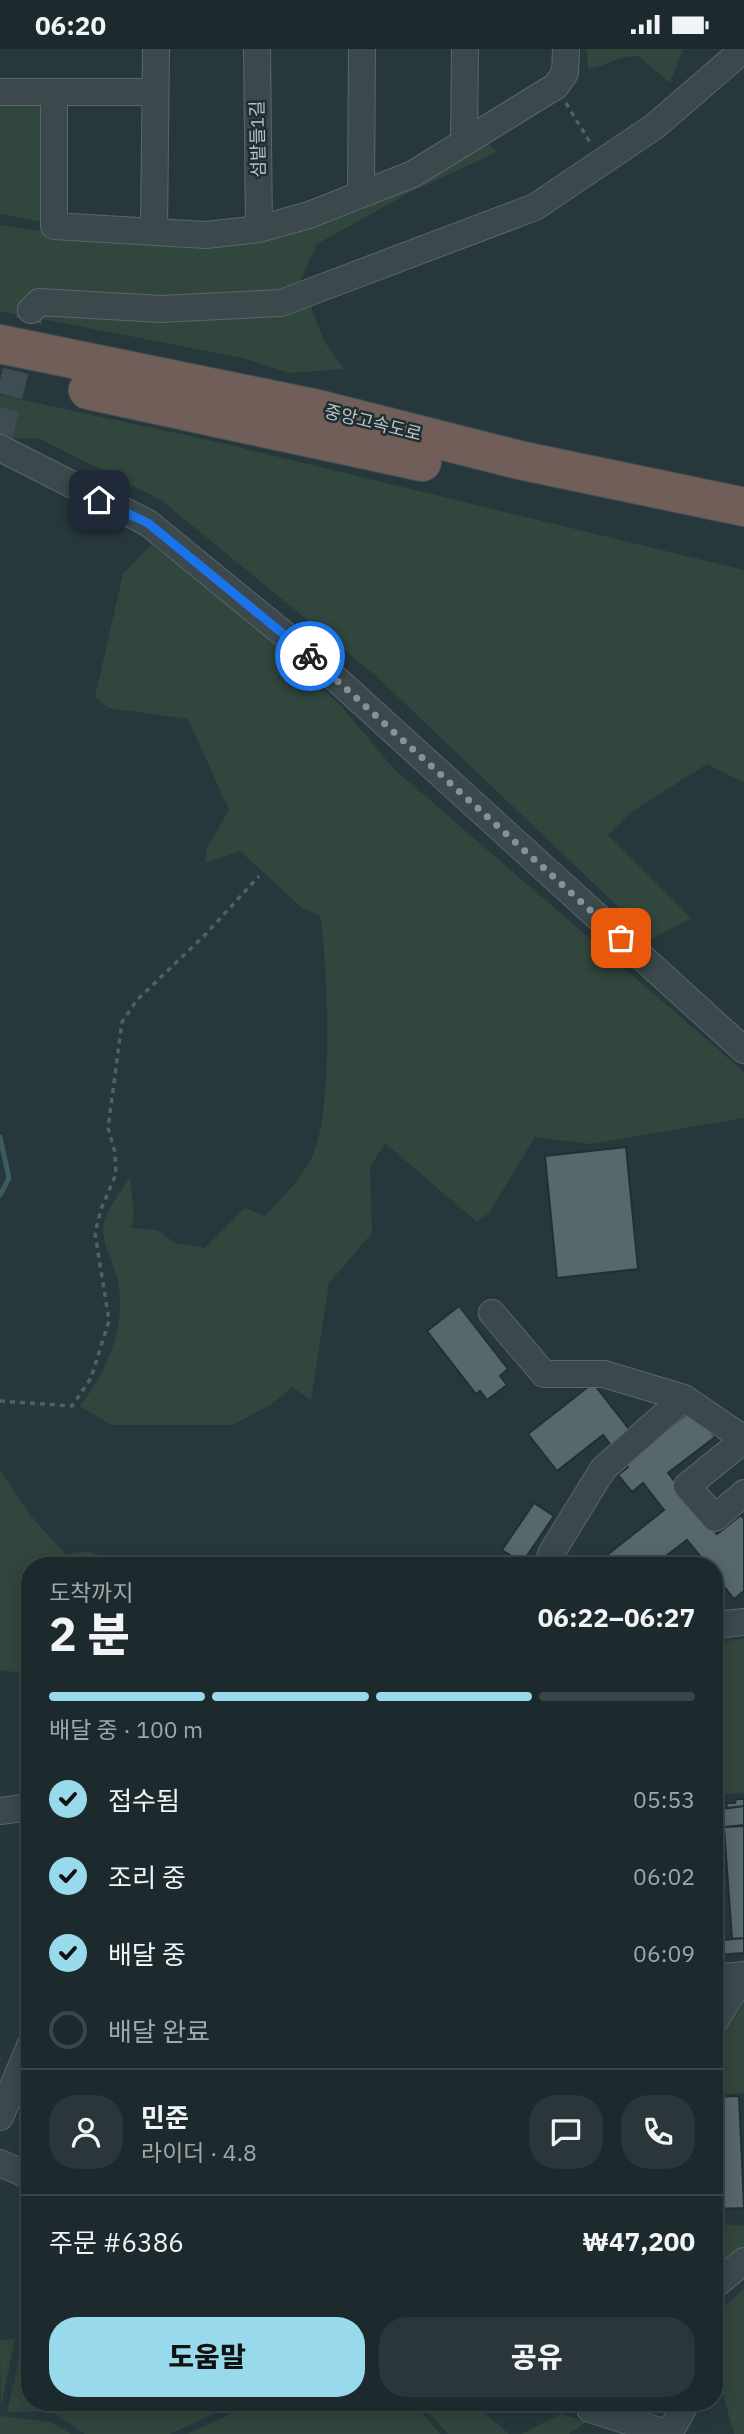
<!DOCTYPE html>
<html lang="ko">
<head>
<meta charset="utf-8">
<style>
	:root { --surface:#1d2a2d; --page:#2a3639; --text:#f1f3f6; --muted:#a0a7aa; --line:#3b4649; --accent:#98d9eb }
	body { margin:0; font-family:"IBM Plex Sans","Noto Sans KR",sans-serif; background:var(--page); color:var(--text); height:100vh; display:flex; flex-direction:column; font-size:26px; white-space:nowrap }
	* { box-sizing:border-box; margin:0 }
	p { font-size:23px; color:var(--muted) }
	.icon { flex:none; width:38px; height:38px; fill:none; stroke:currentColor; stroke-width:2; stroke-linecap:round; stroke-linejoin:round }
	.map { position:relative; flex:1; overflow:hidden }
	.details { position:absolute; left:21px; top:1508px; width:702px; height:854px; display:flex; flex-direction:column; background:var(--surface); border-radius:28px; box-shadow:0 4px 18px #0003,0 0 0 2px var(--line) }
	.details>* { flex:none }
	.pin { position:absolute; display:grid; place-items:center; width:60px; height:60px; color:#fff; margin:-30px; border-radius:14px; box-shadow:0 4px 10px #0006 }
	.courier { position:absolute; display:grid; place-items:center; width:70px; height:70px; margin:-35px; border:5px solid #1a73e8; border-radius:50%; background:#fff; color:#222; box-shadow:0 2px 9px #0007 }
	.overview em { font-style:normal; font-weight:800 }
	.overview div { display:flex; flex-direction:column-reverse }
	.overview { display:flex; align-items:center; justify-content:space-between; height:119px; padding:0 28px }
	h1 { font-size:46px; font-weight:800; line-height:52px }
	.bar { display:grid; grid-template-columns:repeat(4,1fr); gap:10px 7px; align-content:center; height:84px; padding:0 28px }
	.bar i { height:9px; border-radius:5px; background:var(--line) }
	.bar .active { background:var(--accent) }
	.bar p { grid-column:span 4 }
	.line { display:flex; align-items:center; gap:18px; padding:0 28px; border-top:2px solid var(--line) }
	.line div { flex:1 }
	.round { display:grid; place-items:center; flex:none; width:74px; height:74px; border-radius:28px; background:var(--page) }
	ol { padding:0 28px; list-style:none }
	li { display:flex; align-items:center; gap:21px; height:77px }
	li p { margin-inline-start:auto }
	li .icon { padding:7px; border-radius:50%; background:var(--accent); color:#111; stroke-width:4 }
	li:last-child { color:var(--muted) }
	li i { width:38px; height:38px; border:4px solid var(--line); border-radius:50% }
	.action { display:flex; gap:14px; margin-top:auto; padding:14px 28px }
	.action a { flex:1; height:80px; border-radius:28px; background:var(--accent); color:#111; font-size:28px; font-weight:800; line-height:80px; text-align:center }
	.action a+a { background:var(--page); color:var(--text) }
	.status { display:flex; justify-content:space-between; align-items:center; height:49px; padding:0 35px; background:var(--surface); direction:ltr }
	.status svg { height:19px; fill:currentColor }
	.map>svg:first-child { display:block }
</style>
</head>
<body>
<div class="status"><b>06:20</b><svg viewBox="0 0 49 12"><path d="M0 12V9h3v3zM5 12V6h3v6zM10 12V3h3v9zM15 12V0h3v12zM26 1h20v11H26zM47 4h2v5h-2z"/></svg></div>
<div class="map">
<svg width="744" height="2385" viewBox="0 0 744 2385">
	<rect width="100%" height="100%" fill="#27383c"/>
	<path fill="#31463d" d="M587 0H683L670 34 638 7C616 7 609 17 588 20Z
		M0 51 39 54 45 60 43 173 0 165Z
		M486 92 497 103 409 144 317 195 301 230 324 292 344 320 289 324 243 309 0 262V176L58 185 274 189 362 161Z
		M0 346 213 392 744 521V734L707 715 630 764 608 786 691 869 652 890 376 627 161 451 38 389 0 390Z
		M151 496 234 559 340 656 394 720 744 1023V1069L591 1095 535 1088 489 1164 477 1173 385 1094 370 1118 372 1184 329 1234 311 1351 292 1338 269 1357 232 1376H111L80 1357C106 1323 127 1278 118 1233 115 1217 103 1197 103 1181 104 1163 120 1143 130 1129L134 1165 131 1179 157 1181 175 1194 205 1199 245 1159 265 1167C282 1149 301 1130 312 1108 334 1063 328 917 320 866L302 859 240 802 205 814 207 798 229 761 188 670 109 659 95 648 123 525Z
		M0 1421 31 1467 66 1506C87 1500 96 1502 112 1517H30V1617L23 1624 0 1621Z
		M744 1589V1744L726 1745 714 1757V1595Z
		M744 1955V2044L714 2047V1994Z
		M714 2175 744 2177V2202L714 2215Z
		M744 2240V2385H734L714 2311V2266Z
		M30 2285V2354H237L170 2385H85L51 2362 7 2363 24 2288Z
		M15 2290 1 2358 0 2291Z
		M255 2354H413L440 2385H187Z
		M420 2354H473L509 2385H448Z
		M561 2365 586 2373 569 2385H522Z
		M0 2367 52 2373 71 2385H0Z"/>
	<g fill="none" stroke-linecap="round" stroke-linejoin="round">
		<path stroke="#3d5a60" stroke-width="5" d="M0 1088 9 1129 0 1146"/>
	</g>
	<path fill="#56686c" stroke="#223033" stroke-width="2" d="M626 1098 638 1220 557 1229 545 1107Z
		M459 1257 508 1320 500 1327 507 1336 487 1351 480 1342 476 1345 427 1282Z
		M593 1334 644 1399 693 1360 715 1388 668 1424 717 1485 741 1466 744 1470V1542L734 1550 714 1525V1517H708L687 1491 653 1517H593L664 1461 643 1434 632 1443 618 1426 628 1418 603 1386 557 1422 528 1385Z
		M534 1454 554 1467 522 1514 502 1501Z
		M736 1750H744V1757L727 1759 726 1754H735Z
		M744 1757V1777L724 1778 722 1760Z
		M744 1776V1889L732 1890 724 1778Z
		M744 1889V1904L714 1906V1892Z
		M739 2047 744 2159 714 2160V2048Z"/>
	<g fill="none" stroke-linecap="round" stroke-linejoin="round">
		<path stroke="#3d4d51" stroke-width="26" stroke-dasharray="26 13" stroke-linecap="butt" d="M0 385 31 261"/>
		<defs>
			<path id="minor" d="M257 0 259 180
				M0 43H155
				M54 43V177L206 186 259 180 309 166 413 125 556 37 565 24 566 0
				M464 92 465 0
				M361 145 362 0
				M154 181 156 0
				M31 261 39 253 161 260 281 254 535 158 655 77 744 0
				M0 399 148 474 312 608 744 1001
				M492 1264 544 1325H604L684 1349
				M744 1391 687 1437 715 1469 744 1444
				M547 1517 552 1503 603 1420 684 1349 744 1390
				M714 1576 744 1573
				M0 1762 30 1758
				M714 1929 744 1926
				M714 1973 744 1926
				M0 2068 30 1997
				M0 2114 30 2127
				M714 2237 744 2212
				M590 2360 669 2385
				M669 2385 686 2354"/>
			<path id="highway" d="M0 295 313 359 519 411 744 458
				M88 341 422 413"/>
		</defs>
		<use href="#minor" stroke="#59666a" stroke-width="28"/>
		<use href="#highway" stroke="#465357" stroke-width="40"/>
		<path stroke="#50625d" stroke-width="3.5" stroke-dasharray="5 5" stroke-linecap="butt" d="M566 54 591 95
			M0 1352 72 1357 91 1329 109 1272 95 1184 101 1160 116 1125 115 1103 108 1079 122 973 137 951 205 886 259 827"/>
		<use href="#minor" stroke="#3b494c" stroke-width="26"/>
		<use href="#highway" stroke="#715e59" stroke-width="38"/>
	</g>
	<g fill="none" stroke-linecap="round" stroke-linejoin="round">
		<path stroke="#859296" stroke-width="7" stroke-dasharray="0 12.6" d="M310 607 621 889"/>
		<path stroke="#1a73e8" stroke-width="9" d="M99 451 148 474 310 607"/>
	</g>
	<g text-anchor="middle" stroke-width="5" stroke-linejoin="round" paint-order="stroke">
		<g font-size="18" fill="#b7c3c7" stroke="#202e31">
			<text transform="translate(258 90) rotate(-91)" y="6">섬밭들1길</text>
			<text transform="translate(373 374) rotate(14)" y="6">중앙고속도로</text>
		</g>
	</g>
</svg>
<div class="pin" style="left:621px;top:889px;background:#ea580c"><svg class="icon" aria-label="bag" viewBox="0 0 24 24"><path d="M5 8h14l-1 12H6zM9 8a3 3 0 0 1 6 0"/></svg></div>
<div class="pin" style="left:99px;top:451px;background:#1f2937"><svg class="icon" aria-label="home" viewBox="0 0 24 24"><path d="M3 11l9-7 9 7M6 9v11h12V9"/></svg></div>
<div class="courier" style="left:310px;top:607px"><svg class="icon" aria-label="bike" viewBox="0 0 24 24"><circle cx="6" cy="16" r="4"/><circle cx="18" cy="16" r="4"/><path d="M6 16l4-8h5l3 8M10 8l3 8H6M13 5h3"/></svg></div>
<section class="details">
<div class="overview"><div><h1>2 분</h1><p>도착까지</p></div><em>06:22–06:27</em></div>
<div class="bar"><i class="active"></i><i class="active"></i><i class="active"></i><i></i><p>배달 중 · 100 m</p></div>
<ol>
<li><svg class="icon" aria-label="check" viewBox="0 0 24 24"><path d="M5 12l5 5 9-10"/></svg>접수됨<p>05:53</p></li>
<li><svg class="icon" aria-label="check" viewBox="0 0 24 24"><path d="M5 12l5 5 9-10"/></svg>조리 중<p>06:02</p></li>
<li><svg class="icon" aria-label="check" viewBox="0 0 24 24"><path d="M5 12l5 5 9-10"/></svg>배달 중<p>06:09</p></li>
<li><i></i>배달 완료</li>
</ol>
<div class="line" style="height:126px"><a class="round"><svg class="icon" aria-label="person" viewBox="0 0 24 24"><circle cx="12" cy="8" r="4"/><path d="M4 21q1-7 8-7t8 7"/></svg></a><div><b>민준</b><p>라이더 · 4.8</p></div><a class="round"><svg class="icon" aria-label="chat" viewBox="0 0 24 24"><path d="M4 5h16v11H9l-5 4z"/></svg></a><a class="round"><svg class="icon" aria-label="phone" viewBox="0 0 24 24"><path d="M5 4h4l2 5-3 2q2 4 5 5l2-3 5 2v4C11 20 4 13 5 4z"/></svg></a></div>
<div class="line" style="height:91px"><div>주문 #6386</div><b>₩47,200</b></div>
<div class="action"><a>도움말</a><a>공유</a></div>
</section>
</div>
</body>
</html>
